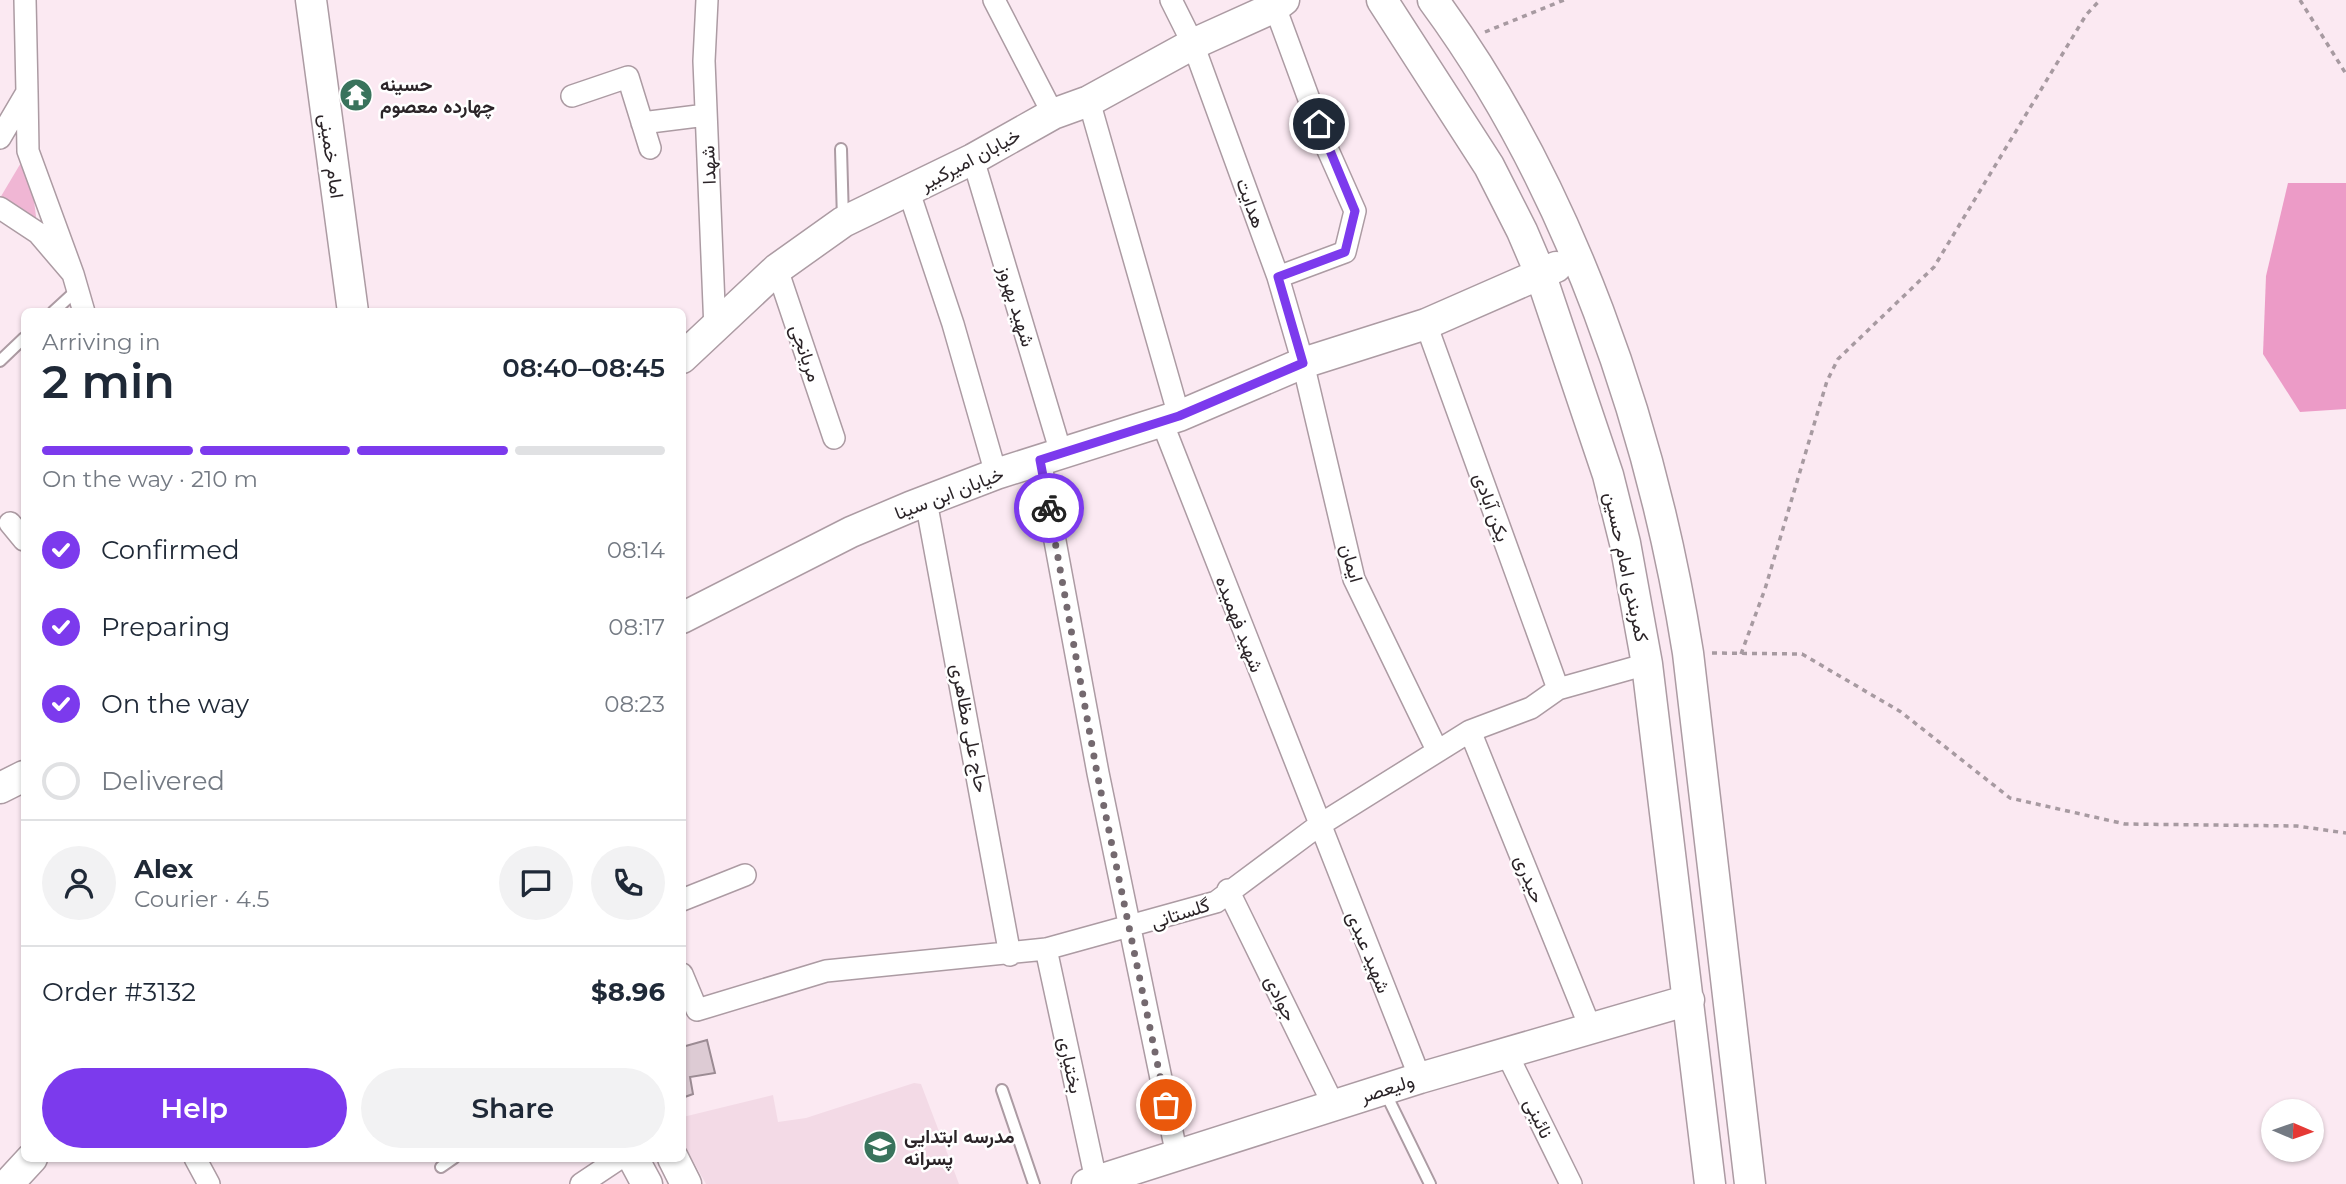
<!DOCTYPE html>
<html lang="en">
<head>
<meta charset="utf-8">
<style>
	:root { --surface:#fff; --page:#f2f2f3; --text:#1f2937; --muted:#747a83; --line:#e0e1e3; --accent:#7c3aed }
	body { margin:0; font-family:Montserrat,Vazirmatn,sans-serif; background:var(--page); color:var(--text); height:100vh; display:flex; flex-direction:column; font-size:26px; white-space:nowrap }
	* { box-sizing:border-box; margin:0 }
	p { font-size:23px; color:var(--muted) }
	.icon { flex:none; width:38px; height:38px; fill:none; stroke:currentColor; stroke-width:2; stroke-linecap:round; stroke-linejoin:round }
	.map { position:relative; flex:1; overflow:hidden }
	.drawer { position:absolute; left:21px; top:308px; width:665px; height:854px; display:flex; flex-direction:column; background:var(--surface); border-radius:10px; box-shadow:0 2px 5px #0004 }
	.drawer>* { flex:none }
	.needle { width:46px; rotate:92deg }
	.controls { position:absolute; left:2261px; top:1099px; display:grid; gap:14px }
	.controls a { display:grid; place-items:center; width:63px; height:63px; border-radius:50%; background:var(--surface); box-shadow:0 2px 5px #0004; font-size:35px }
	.pin { position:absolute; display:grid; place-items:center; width:60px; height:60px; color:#fff; margin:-30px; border:4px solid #fff; border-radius:50%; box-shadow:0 2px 7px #0007 }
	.courier { position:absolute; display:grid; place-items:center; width:70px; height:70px; margin:-35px; border:5px solid #7c3aed; border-radius:50%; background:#fff; color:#222; box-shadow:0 2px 9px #0007 }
	.overview em { font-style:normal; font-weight:600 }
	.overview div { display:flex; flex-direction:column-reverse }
	.overview { display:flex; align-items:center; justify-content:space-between; height:119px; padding:0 21px }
	h1 { font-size:46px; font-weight:600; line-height:52px }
	.bar { display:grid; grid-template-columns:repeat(4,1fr); gap:10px 7px; align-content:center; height:84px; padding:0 21px }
	.bar i { height:9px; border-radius:5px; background:var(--line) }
	.bar .active { background:var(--accent) }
	.bar p { grid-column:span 4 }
	.line { display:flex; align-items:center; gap:18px; padding:0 21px; border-top:2px solid var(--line) }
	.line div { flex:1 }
	.round { display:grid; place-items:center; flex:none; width:74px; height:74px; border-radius:37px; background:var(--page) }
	ol { padding:0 21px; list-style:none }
	li { display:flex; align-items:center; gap:21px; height:77px }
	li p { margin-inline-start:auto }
	li .icon { padding:7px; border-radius:50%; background:var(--accent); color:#fff; stroke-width:4 }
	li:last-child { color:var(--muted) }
	li i { width:38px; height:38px; border:4px solid var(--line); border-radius:50% }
	.primary-button { display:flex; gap:14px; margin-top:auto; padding:14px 21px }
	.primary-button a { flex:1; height:80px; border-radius:42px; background:var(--accent); color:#fff; font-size:28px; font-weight:600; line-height:80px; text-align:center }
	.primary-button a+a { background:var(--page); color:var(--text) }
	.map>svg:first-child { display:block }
</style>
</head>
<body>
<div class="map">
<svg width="2346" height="1184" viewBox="0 0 2346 1184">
	<rect width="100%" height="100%" fill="#fbe9f2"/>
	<path fill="#f3dae6" d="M914 1083 921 1084 959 1184H706L683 1143V1117L773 1095 778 1122 806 1118Z"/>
	<path fill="#f0b6d4" d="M28 151 38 233 0 198Z"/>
	<path fill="#ec9bc7" d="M2288 183H2346V409L2300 412 2263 354 2266 276Z"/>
	<path fill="#ddcbd4" stroke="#9b8b93" stroke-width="2" d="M707 1040 715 1073 690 1077 693 1094 682 1098V1047Z"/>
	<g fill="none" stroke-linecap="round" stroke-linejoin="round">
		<defs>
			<path id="lane" d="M841 149 843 220
				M53 312 77 290
				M0 361 24 338
				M1002 1090 1034 1184
				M1385 1092 1430 1184
				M441 1167 454 1158"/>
			<path id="street" d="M707 0 704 61 715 330
				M994 0 1053 114
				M1171 0 1193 44 1278 277 1303 363 1354 579 1437 750
				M1275 7 1327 148 1355 211 1345 252 1278 277
				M27 92 28 151 73 274
				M572 96 628 77 650 148
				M1089 101 1179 416
				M642 123 706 115
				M0 138 27 92 25 0
				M973 159 1061 453
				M909 192 953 324 996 474
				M0 208 38 233 73 274 84 312
				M777 269 834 438
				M1426 324 1558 689
				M1162 422 1420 1078
				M1040 460 1098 773 1177 1156
				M926 501 1010 955
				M10 523 24 540
				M1470 731 1590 1027
				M1228 890 1334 1106
				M682 900 745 875
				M1046 949 1096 1180
				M682 974 697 1010 826 971 1046 949 1216 902 1318 826 1470 731 1531 708 1558 689 1647 664
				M1506 1052 1571 1184
				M195 1158 209 1184
				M581 1184 620 1158"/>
			<path id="secondary" d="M311 0 353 312
				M1382 0 1489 166 1522 231 1540 273 1608 475 1625 543 1647 664 1710 1184
				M1433 0C1570 186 1652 426 1688 653L1750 1184
				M682 358 777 269 843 222 973 159 1053 114 1089 101 1193 44 1275 7 1284 0
				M682 618 851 532 910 507 996 474 1179 416 1303 363 1426 324 1556 267
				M0 788 24 776
				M633 1158 647 1184
				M673 1158 686 1184
				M8 1184 32 1158
				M1087 1184 1420 1078 1689 1000"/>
		</defs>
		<use href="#lane" stroke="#ac9ba3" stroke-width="14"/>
		<use href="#street" stroke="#ac9ba3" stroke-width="24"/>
		<use href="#secondary" stroke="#ac9ba3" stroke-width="33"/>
		<path stroke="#a79aa1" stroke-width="3.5" stroke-dasharray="5 5" stroke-linecap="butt" d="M2300 0 2346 74
			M1485 32 1564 0
			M1712 653 1802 654 1901 712 2010 798 2125 824 2297 826 2346 833
			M1741 654 1765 589 1827 381 1838 359 1934 267 2086 15 2100 0"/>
		<use href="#lane" stroke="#fff" stroke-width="10"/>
		<use href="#street" stroke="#fff" stroke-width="21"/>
		<use href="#secondary" stroke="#fff" stroke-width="30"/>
	</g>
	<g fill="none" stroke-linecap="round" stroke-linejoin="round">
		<path stroke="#74696f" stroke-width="7" stroke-dasharray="0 12.6" d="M1049 508 1097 773 1166 1105"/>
		<path stroke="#7c3aed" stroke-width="9" d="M1049 508 1040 460 1179 416 1303 363 1278 277 1345 252 1355 211 1319 124"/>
	</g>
	<defs>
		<symbol id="temple-disc" viewBox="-11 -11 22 22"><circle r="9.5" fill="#39735c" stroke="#fff"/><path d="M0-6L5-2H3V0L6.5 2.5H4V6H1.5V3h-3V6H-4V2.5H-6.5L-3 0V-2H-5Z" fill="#fff"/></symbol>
		<symbol id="school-disc" viewBox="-11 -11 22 22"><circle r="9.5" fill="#39735c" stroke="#fff"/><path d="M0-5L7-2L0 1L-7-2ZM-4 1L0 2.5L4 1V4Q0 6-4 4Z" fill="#fff"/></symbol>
	</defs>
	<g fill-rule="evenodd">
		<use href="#temple-disc" x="337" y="76" width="38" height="38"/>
		<use href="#school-disc" x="861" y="1128" width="38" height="38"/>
	</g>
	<g text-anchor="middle" stroke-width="5" stroke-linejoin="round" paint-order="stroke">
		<g font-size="19" font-weight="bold" fill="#2b2428" stroke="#fff" text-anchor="start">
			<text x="380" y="91">حسینه<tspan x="380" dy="22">چهارده معصوم</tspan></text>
			<text x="904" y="1143">مدرسه ابتدایی<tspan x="904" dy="22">پسرانه</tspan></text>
		</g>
		<g font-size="19" fill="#2b2428" stroke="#fff">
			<text transform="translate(332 156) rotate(82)" y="7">امام خمینی</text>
			<text transform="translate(970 159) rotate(-28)" y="7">خیابان امیرکبیر</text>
			<text transform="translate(708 165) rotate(-92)" y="7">شهدا</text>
			<text transform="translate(1251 203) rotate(70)" y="7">هدایت</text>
			<text transform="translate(1017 306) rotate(73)" y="7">شهید بهروز</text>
			<text transform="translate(806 353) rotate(71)" y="7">مریانجی</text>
			<text transform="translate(949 493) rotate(-21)" y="7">خیابان ابن سینا</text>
			<text transform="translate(1492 507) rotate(70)" y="7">یکن آبادی</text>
			<text transform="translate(1352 563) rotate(74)" y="7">ایمان</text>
			<text transform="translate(1627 567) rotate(78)" y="7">کمربندی امام حسین</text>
			<text transform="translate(1240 624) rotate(69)" y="7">شهید فهمیده</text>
			<text transform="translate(970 728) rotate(79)" y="7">حاج علی مظاهری</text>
			<text transform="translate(1530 879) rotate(68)" y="7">حیدری</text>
			<text transform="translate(1180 913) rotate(-18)" y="7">گلستانی</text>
			<text transform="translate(1369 952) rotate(68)" y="7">شهید عبدی</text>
			<text transform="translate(1281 998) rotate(64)" y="7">جوادی</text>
			<text transform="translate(1071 1065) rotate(78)" y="7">بختیاری</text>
			<text transform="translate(1387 1088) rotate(-18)" y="7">ولیعصر</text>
			<text transform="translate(1539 1118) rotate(64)" y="7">نائینی</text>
		</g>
	</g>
</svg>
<div class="controls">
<a><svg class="needle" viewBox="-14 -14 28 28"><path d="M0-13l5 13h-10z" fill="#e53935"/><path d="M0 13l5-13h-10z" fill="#747a83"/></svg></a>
</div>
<div class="pin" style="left:1166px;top:1105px;background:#ea580c"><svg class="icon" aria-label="bag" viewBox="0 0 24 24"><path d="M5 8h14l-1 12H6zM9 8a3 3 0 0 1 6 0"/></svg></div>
<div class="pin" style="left:1319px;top:124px;background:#1f2937"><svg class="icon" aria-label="home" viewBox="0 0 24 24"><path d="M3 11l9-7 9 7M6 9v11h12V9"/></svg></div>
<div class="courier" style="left:1049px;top:508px"><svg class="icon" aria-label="bike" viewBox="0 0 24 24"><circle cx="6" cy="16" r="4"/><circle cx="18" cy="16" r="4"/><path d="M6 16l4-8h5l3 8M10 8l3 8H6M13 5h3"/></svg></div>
<section class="drawer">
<div class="overview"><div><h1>2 min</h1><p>Arriving in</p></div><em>08:40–08:45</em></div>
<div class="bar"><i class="active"></i><i class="active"></i><i class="active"></i><i></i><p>On the way · 210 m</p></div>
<ol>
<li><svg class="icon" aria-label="check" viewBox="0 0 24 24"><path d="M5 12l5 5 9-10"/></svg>Confirmed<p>08:14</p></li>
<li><svg class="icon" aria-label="check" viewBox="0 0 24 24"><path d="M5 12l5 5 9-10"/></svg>Preparing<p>08:17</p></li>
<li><svg class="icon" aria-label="check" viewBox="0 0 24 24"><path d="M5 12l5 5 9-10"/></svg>On the way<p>08:23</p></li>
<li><i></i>Delivered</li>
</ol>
<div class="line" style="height:126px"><a class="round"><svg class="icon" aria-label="person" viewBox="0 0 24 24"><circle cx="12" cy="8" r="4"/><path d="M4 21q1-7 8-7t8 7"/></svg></a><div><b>Alex</b><p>Courier · 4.5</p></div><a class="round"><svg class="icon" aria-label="chat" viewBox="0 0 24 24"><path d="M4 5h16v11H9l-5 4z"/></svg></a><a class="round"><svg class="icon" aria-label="phone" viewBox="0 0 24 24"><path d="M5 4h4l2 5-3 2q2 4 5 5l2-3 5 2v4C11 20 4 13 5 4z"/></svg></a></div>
<div class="line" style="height:91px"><div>Order #3132</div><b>$8.96</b></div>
<div class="primary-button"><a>Help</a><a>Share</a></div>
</section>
</div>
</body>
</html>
